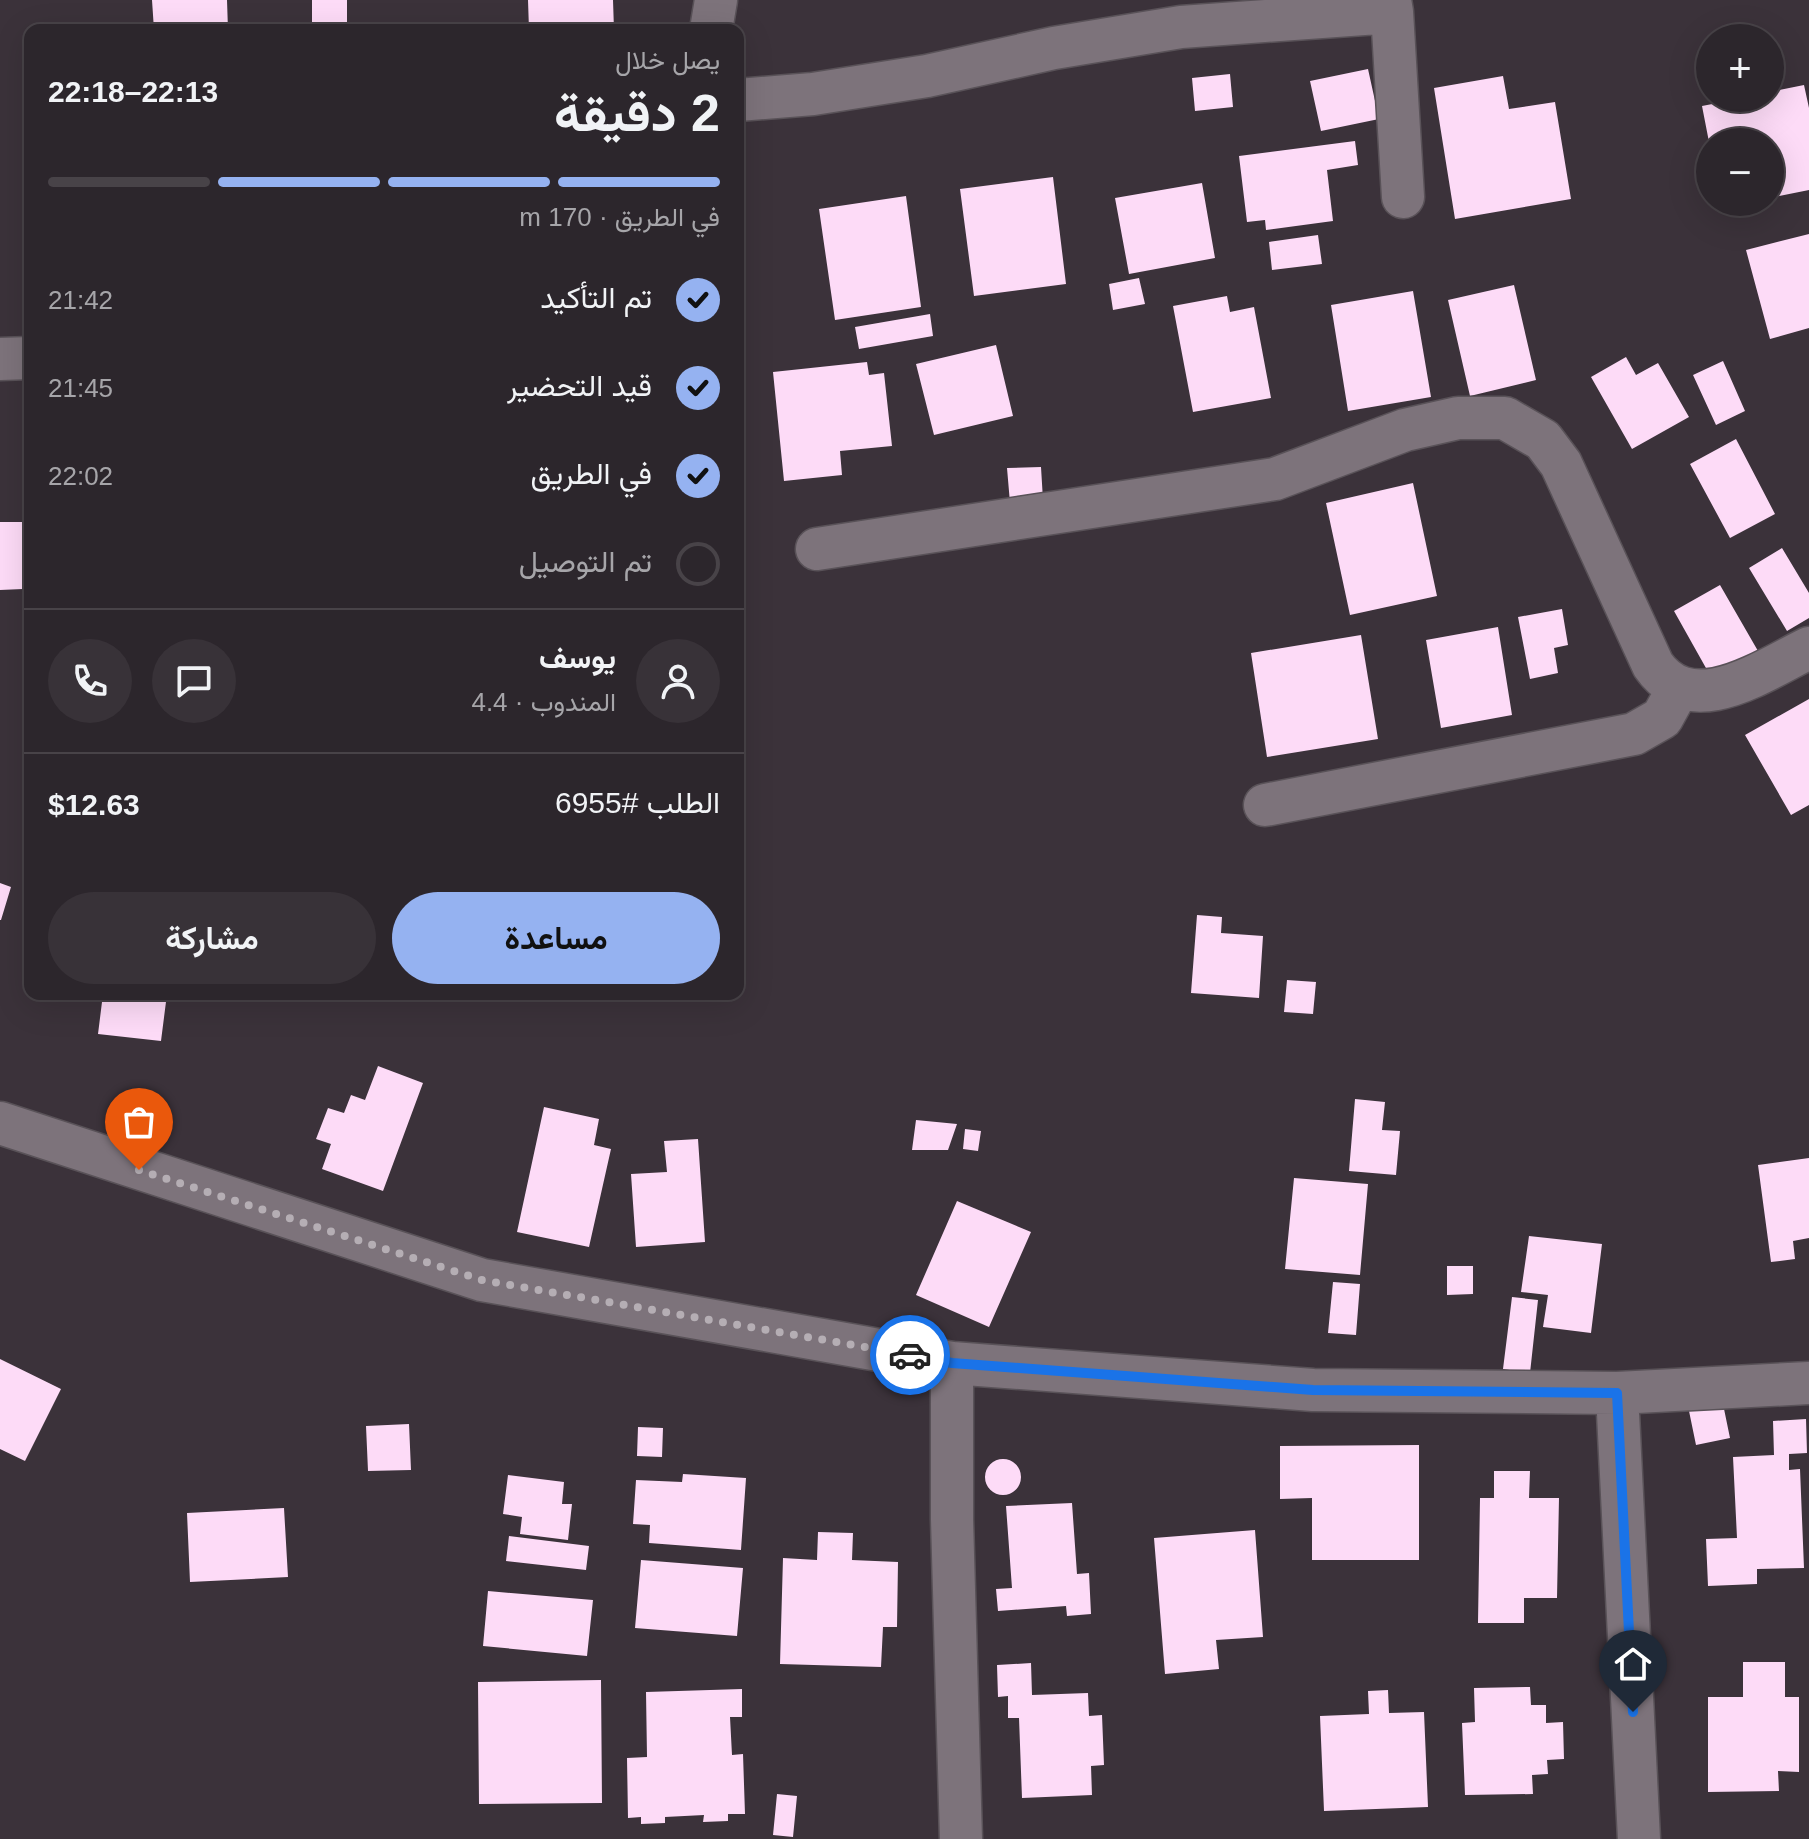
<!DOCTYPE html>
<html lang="ar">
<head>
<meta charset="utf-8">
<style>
	:root { --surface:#2c262c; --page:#383238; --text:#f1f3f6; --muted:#a6a5a9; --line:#484348; --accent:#95b2f1 }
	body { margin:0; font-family:Helvetica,Vazirmatn,sans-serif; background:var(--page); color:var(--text); direction:rtl; height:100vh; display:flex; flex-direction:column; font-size:30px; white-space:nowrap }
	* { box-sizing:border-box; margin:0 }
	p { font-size:26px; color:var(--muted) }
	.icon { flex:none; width:44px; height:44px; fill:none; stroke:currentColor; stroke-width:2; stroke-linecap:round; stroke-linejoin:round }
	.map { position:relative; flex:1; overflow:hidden; direction:ltr }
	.details { position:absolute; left:24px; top:24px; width:720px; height:976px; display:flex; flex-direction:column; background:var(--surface); border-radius:16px; box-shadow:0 8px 32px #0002,0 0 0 2px var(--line); direction:rtl }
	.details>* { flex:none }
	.fabs { position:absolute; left:1696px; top:24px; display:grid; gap:16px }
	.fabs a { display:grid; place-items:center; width:88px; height:88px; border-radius:50%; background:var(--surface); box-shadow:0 8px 32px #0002,0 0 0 2px var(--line); font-size:40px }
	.pin { position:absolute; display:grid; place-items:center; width:68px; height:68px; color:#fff; margin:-82px -34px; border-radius:50% 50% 50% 0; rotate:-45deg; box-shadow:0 0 8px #0007 }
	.pin .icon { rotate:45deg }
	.courier { position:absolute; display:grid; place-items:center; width:80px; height:80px; margin:-40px; border:6px solid #1a73e8; border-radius:50%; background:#fff; color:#222; box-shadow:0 2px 10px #0007 }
	.overview em { font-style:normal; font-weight:700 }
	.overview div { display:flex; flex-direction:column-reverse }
	.overview { display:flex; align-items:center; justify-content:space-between; height:136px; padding:0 24px }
	h1 { font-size:52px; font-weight:700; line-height:60px }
	.bar { display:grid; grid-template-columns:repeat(4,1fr); gap:12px 8px; align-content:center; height:96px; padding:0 24px }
	.bar i { height:10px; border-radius:6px; background:var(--line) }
	.bar .on { background:var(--accent) }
	.bar p { grid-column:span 4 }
	.line { display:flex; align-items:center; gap:20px; padding:0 24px; border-top:2px solid var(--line) }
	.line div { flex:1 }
	.round { display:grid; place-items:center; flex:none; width:84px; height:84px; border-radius:42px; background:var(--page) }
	ol { padding:0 24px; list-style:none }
	li { display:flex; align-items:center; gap:24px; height:88px }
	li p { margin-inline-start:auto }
	li .icon { padding:8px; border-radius:50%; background:var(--accent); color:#111; stroke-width:4 }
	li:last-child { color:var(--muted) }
	li i { width:44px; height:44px; border:4px solid var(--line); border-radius:50% }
	.cta { display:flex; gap:16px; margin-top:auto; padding:16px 24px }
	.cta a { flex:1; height:92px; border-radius:48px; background:var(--accent); color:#111; font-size:32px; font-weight:700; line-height:92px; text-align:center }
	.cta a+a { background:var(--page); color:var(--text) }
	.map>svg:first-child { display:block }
</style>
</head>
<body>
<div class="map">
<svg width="1809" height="1839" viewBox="0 0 1809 1839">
	<rect width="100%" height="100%" fill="#3b323a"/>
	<path fill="#fddbf7" d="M152 0H227L228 30H154Z
		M312 0H347V30H312Z
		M528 0H613L614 30H529Z
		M1368 69 1379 119 1321 131 1310 81Z
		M1230 74 1233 107 1195 111 1192 78Z
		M1503 76 1509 109 1555 102 1571 199 1455 219 1434 88Z
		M1804 85 1809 108V190L1770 198V142H1709L1702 106 1743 98H1770V92Z
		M1355 141 1358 165 1327 170 1333 221 1266 230 1265 220 1247 222 1239 156Z
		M1053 177 1066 284 974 296 960 189Z
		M1202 183 1215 258 1129 274 1115 198Z
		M906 196 921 307 835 320 819 209Z
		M1809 234V328L1770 339 1746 250Z
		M1318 235 1322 264 1272 270 1269 242Z
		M1139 278 1145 304 1113 310 1109 284Z
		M1514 285 1536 380 1470 396 1448 300Z
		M1413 291 1431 397 1348 411 1331 305Z
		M1227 296 1230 312 1254 307 1271 398 1193 412 1173 306Z
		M930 314 933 336 859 349 855 327Z
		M996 345 1013 416 934 435 916 364Z
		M1626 357 1636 375 1658 363 1689 417 1632 449 1591 377Z
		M1723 361 1745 411 1716 425 1693 375Z
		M867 362 869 375 884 373 892 446 840 451 842 475 784 481 773 372Z
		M1736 439 1775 514 1730 538 1690 464Z
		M1041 467 1043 500 1010 503 1007 468Z
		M1413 483 1437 596 1350 615 1326 503Z
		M0 522H30V599L23 589 0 590Z
		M1782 548 1809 593V618L1787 631 1749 568Z
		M1720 585 1758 651 1711 677 1674 611Z
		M1562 609 1568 645 1554 648 1558 673 1530 679 1518 617Z
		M1498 627 1512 715 1441 728 1426 640Z
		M1361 635 1378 739 1267 757 1251 653Z
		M1809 699V805L1791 815 1745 735Z
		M0 883 11 887 1 920H0Z
		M1197 915 1222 917 1221 933 1263 936 1259 998 1191 993Z
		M1287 980 1316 982 1313 1014 1284 1012Z
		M103 994H167L161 1041 98 1034Z
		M378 1066 423 1083 383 1191 322 1169 331 1144 316 1139 328 1108 344 1113 351 1095 365 1100Z
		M1355 1099 1385 1102 1382 1130 1400 1131 1396 1175 1349 1171Z
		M544 1107 599 1119 594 1145 611 1149 589 1247 517 1232Z
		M916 1120 957 1124 948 1150H912Z
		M965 1129 981 1131 978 1151 963 1149Z
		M698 1139 705 1242 636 1247 631 1174 667 1172 664 1141Z
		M1809 1158V1238L1793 1241 1795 1259 1771 1262 1758 1165Z
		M1294 1178 1368 1184 1360 1275 1285 1269Z
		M957 1201 1031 1232 989 1327 916 1295Z
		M1529 1236 1602 1244 1591 1333 1543 1327 1548 1295 1521 1292Z
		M1447 1266H1473V1294L1447 1295Z
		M1333 1282 1360 1284 1356 1335 1328 1333Z
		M1512 1297 1538 1300 1530 1373 1503 1369Z
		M0 1359 61 1389 25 1461 0 1449Z
		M1723 1404 1730 1438 1696 1445 1689 1411Z
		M1806 1419 1807 1453 1789 1454V1470L1800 1469 1804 1568 1757 1569V1584L1708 1586 1706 1539 1737 1538 1733 1457 1774 1455 1773 1421Z
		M409 1424 411 1470 368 1471 366 1426Z
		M638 1427 663 1428 662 1457 637 1456Z
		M1419 1445V1560H1312V1498L1280 1499V1446Z
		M985 1477a18 18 0 1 1 36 0a18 18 0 1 1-36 0Z
		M1494 1471H1530L1529 1498H1559L1557 1598H1524V1623H1478L1480 1498H1494Z
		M683 1474 746 1478 741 1550 649 1543 650 1525 633 1524 636 1480 682 1482Z
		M508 1475 564 1482 562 1504H572L568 1540 520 1534 522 1517 503 1514Z
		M1072 1503 1077 1574 1089 1573 1091 1614 1067 1616 1066 1606 998 1611 996 1589 1012 1588 1006 1506Z
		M284 1508 288 1577 190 1582 187 1513Z
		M1255 1530 1263 1637 1216 1640 1219 1669 1165 1674 1154 1538Z
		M818 1532 853 1533 852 1560 898 1562 897 1627H883L881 1667 780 1664 783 1558 817 1560Z
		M509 1536 589 1546 586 1570 506 1561Z
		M641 1560 743 1568 737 1636 635 1628Z
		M488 1591 593 1600 587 1656 483 1646Z
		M1743 1662H1785V1697H1799V1772L1778 1771 1779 1791 1708 1792V1697H1743Z
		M1031 1663 1032 1695 1088 1693 1089 1716 1102 1715 1104 1765 1091 1766 1092 1795 1022 1798 1019 1718H1008V1696L998 1697 997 1665Z
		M601 1680 602 1803 479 1804 478 1682Z
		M1530 1687 1531 1705H1546V1723L1563 1722 1564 1759 1547 1760 1548 1774 1532 1775 1533 1794 1465 1795 1462 1723 1475 1722 1474 1688Z
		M742 1689V1717H730L732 1755 743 1754 745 1814H728V1821L703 1822 704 1815 665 1817V1823L641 1824V1817L628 1818 627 1758 647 1757 646 1692Z
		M1388 1690 1389 1713 1424 1712 1428 1807 1324 1811 1320 1716 1369 1714 1368 1691Z
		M777 1794 797 1796 793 1837 773 1835Z"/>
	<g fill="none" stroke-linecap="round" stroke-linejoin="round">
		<defs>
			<path id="minor" d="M1392 12 1403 197
				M711 30 716 0
				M738 100 813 94 927 76 1054 48 1181 27 1392 12 1390 0
				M0 359 30 358
				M817 549 1275 479 1405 430 1458 418H1505L1543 440 1561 464 1653 665C1692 721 1762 671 1809 648
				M1265 805 1634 734 1662 718 1678 689
				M0 1123 482 1280 952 1363 1313 1390 1617 1393 1809 1383
				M952 1363V1519L961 1839
				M1617 1393 1639 1839"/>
		</defs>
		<use href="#minor" stroke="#595258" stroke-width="45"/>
		<use href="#minor" stroke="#7d737b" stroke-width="42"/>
	</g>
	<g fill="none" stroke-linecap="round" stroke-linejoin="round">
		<path stroke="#b5aeb4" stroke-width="8" stroke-dasharray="0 14.4" d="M139 1170 482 1280 910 1355"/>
		<path stroke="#1a73e8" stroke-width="10" d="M910 1355 952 1363 1313 1390 1617 1393 1633 1712"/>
	</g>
</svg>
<div class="fabs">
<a>+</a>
<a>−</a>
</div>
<div class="pin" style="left:139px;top:1170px;background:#ea580c"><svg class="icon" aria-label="bag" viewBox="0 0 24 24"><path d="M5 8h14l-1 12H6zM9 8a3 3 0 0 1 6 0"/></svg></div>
<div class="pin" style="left:1633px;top:1712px;background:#1f2937"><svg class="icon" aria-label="home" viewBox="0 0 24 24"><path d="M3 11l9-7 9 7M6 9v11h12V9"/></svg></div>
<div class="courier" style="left:910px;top:1355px"><svg class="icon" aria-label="car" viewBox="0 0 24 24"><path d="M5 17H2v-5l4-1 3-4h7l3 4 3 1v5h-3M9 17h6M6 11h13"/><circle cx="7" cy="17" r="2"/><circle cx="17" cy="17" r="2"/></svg></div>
<section class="details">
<div class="overview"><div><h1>2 دقيقة</h1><p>يصل خلال</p></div><em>22:13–22:18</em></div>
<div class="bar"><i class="on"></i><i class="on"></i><i class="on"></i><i></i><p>في الطريق · 170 m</p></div>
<ol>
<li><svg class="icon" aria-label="check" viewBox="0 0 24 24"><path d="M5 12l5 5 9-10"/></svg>تم التأكيد<p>21:42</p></li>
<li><svg class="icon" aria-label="check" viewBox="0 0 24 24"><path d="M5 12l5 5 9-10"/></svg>قيد التحضير<p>21:45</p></li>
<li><svg class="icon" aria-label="check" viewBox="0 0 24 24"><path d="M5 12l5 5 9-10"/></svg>في الطريق<p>22:02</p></li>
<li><i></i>تم التوصيل</li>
</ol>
<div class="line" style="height:144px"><a class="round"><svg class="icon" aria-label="person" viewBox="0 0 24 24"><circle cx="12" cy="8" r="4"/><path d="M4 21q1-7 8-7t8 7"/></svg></a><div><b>يوسف</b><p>المندوب · 4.4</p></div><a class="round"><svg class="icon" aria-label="chat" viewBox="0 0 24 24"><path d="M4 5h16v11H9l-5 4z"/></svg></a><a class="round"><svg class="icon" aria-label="phone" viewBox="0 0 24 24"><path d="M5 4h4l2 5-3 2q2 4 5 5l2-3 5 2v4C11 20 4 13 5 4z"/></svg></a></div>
<div class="line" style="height:104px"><div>الطلب #6955</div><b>$12.63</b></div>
<div class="cta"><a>مساعدة</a><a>مشاركة</a></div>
</section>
</div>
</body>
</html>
